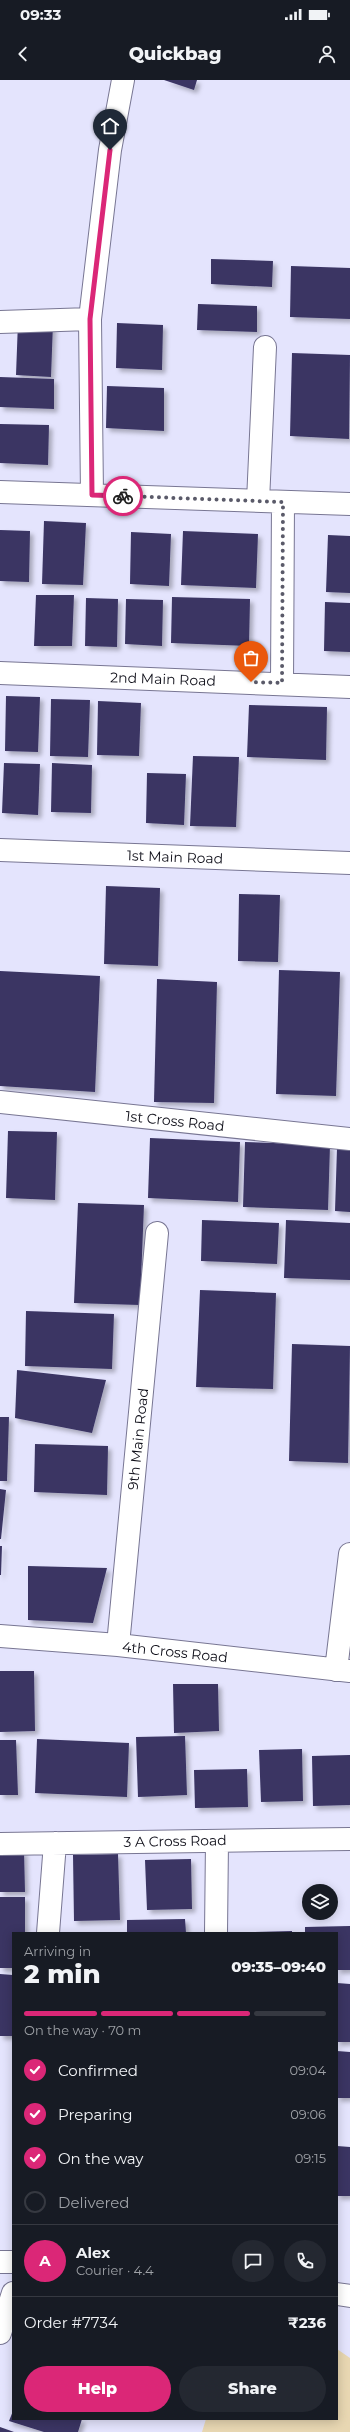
<!DOCTYPE html>
<html lang="en">
<head>
<meta charset="utf-8">
<style>
	:root { --surface:#171b24; --page:#242831; --text:#f1f3f6; --muted:#9ea1a6; --line:#363941; --accent:#db2777 }
	body { margin:0; font-family:Montserrat,sans-serif; background:var(--page); color:var(--text); height:100vh; display:flex; flex-direction:column; font-size:15px; white-space:nowrap }
	* { box-sizing:border-box; margin:0 }
	p { font-size:13px; color:var(--muted) }
	.icon { flex:none; width:22px; height:22px; fill:none; stroke:currentColor; stroke-width:2; stroke-linecap:round; stroke-linejoin:round }
	.map { position:relative; flex:1; overflow:hidden }
	.side { position:absolute; left:12px; top:1852px; width:326px; height:488px; display:flex; flex-direction:column; background:var(--surface); border-radius:0px; box-shadow:0 2px 10px #0003 }
	.side>* { flex:none }
	.fabs { position:absolute; left:302px; top:1804px; display:grid; gap:8px }
	.fabs a { display:grid; place-items:center; width:36px; height:36px; border-radius:50%; background:var(--surface); box-shadow:0 2px 10px #0003; font-size:20px }
	.pin { position:absolute; display:grid; place-items:center; width:34px; height:34px; color:#fff; margin:-41px -17px; border-radius:50% 50% 50% 0; rotate:-45deg; box-shadow:0 0 4px #0007 }
	.pin .icon { rotate:45deg }
	.courier { position:absolute; display:grid; place-items:center; width:40px; height:40px; margin:-20px; border:3px solid #db2777; border-radius:50%; background:#fff; color:#222; box-shadow:0 1px 5px #0007 }
	.overview em { font-style:normal; font-weight:800 }
	.overview div { display:flex; flex-direction:column-reverse }
	.overview { display:flex; align-items:center; justify-content:space-between; height:68px; padding:0 12px }
	h1 { font-size:26px; font-weight:800; line-height:30px }
	.bar { display:grid; grid-template-columns:repeat(4,1fr); gap:6px 4px; align-content:center; height:48px; padding:0 12px }
	.bar i { height:5px; border-radius:3px; background:var(--line) }
	.bar .active { background:var(--accent) }
	.bar p { grid-column:span 4 }
	.line { display:flex; align-items:center; gap:10px; padding:0 12px; border-top:1px solid var(--line) }
	.line div { flex:1 }
	.round { display:grid; place-items:center; flex:none; width:42px; height:42px; border-radius:21px; background:var(--page) }
	ol { padding:0 12px; list-style:none }
	li { display:flex; align-items:center; gap:12px; height:44px }
	li p { margin-inline-start:auto }
	li .icon { padding:4px; border-radius:50%; background:var(--accent); color:#fff; stroke-width:4 }
	li:last-child { color:var(--muted) }
	li i { width:22px; height:22px; border:2px solid var(--line); border-radius:50% }
	.action { display:flex; gap:8px; margin-top:auto; padding:8px 12px }
	.action a { flex:1; height:46px; border-radius:24px; background:var(--accent); color:#fff; font-size:16px; font-weight:800; line-height:46px; text-align:center }
	.action a+a { background:var(--page); color:var(--text) }
	.status { display:flex; justify-content:space-between; align-items:center; height:28px; padding:0 20px; background:var(--surface); direction:ltr }
	.status svg { height:11px; fill:currentColor }
	header { display:flex; justify-content:space-between; align-items:center; height:52px; padding:0 12px; background:var(--surface); font-size:18px; font-weight:800 }
	.map>svg:first-child { display:block }
</style>
</head>
<body>
<div class="status"><b>09:33</b><svg viewBox="0 0 49 12"><path d="M0 12V9h3v3zM5 12V6h3v6zM10 12V3h3v9zM15 12V0h3v12zM26 1h20v11H26zM47 4h2v5h-2z"/></svg></div>
<header><svg class="icon" aria-label="back" viewBox="0 0 24 24"><path d="M15 5l-7 7 7 7"/></svg>Quickbag<svg class="icon" aria-label="person" viewBox="0 0 24 24"><circle cx="12" cy="8" r="4"/><path d="M4 21q1-7 8-7t8 7"/></svg></header>
<div class="map">
<svg width="350" height="2352" viewBox="0 0 350 2352">
	<defs>
		<filter id="shadow"><feDropShadow dx="3.5" dy="3.5" stdDeviation="2" flood-color="#0004"/></filter>
	</defs>
	<rect width="100%" height="100%" fill="#e4e4fd"/>
	<path fill="#e8d7b2" d="M337 2269 350 2278V2352H202L206 2339H337Z"/>
	<path fill="#3a3464" filter="url(#shadow)" d="M164 0H197L194 10Z
		M211 179 273 181 272 207 211 204Z
		M291 186 350 188V239L290 237Z
		M198 224 257 226V252L197 250Z
		M18 242 53 243 51 297 16 295Z
		M117 243 163 245 162 290 116 288Z
		M292 273 350 275 349 359 290 356Z
		M0 297 54 299V329L0 327Z
		M107 306 164 308V351L106 348Z
		M0 344 49 345 48 385 0 383Z
		M44 441 86 443 83 505 42 504Z
		M0 450 30 451 29 502 0 501Z
		M183 451 258 454 256 508 181 505Z
		M131 452 171 454 169 506 130 504Z
		M328 455 350 456V513L326 512Z
		M36 515H74L72 566H34Z
		M172 517 250 519 249 566 171 563Z
		M86 518 118 519 117 567 85 566Z
		M126 519 163 520 162 566 125 564Z
		M325 522 350 523V572L324 571Z
		M6 616 40 617 38 672 5 671Z
		M51 619 90 620 88 677 50 676Z
		M98 621 141 623 139 676 97 675Z
		M249 625 327 627 326 680 247 677Z
		M193 676 239 677 236 747 190 746Z
		M4 683 40 684 38 735 2 733Z
		M52 683 92 685 91 733 51 732Z
		M147 693 186 694 184 745 146 743Z
		M106 806 160 808 158 886 104 884Z
		M239 814 280 815 278 882 238 881Z
		M279 890 340 892 336 1016 276 1014Z
		M0 891 100 896 95 1012 0 1006Z
		M157 899 217 902 214 1023 154 1022Z
		M8 1051 57 1052 55 1120 6 1118Z
		M150 1058 240 1062 238 1122 148 1118Z
		M245 1062 330 1065 328 1130 243 1127Z
		M337 1068 350 1069V1132L335 1131Z
		M78 1123 144 1125 140 1225 74 1223Z
		M202 1140 279 1143 277 1184 201 1181Z
		M286 1140 350 1143V1200L284 1198Z
		M200 1210 276 1213 273 1309 196 1307Z
		M26 1231 114 1234 112 1289 25 1286Z
		M292 1264 350 1266 348 1383 289 1381Z
		M17 1290 106 1300 92 1353 15 1338Z
		M0 1337H9L7 1401H0Z
		M35 1364 108 1366 107 1415 34 1412Z
		M0 1409 6 1410 1 1459H0Z
		M0 1466H2L1 1495H0Z
		M28 1486 107 1488 93 1543 28 1540Z
		M0 1591H34L35 1651 0 1652Z
		M173 1604H218L219 1651 174 1653Z
		M185 1656 187 1715 138 1717 136 1657Z
		M37 1659 129 1663 127 1717 35 1713Z
		M0 1660H16L18 1715H0Z
		M302 1669 303 1721 261 1722 259 1670Z
		M350 1675V1725L313 1726 312 1676Z
		M247 1689 248 1727 195 1728 194 1690Z
		M0 1771H24L25 1812H0Z
		M118 1774 120 1840 74 1841 73 1775Z
		M191 1779 192 1829 147 1830 145 1780Z
		M0 1817H25V1853H13V1888H0Z
		M185 1839 186 1853H127V1840Z
		M350 1846V1890H337V1853H305V1847Z
		M292 1851V1853H255V1852Z
		M0 1894 13 1895V1956H0Z
		M337 1903 350 1904V1962H337Z
		M337 1971 350 1972V2018H337Z
		M337 2066 350 2067V2116H337Z
		M13 2331V2339H82L78 2352H44L9 2341Z
		M0 2347 14 2352H0Z"/>
	<g fill="none" stroke-linecap="round" stroke-linejoin="round">
		<defs>
			<path id="minor" d="M0 242 90 239
				M0 412 350 424
				M92 415 90 239 110 70 123 0
				M258 421 265 267
				M0 593 350 607
				M282 603 283 422
				M0 770 350 783
				M0 1022 350 1059
				M0 1556 118 1565 350 1591
				M118 1565 157 1153
				M336 1590 350 1474
				M0 1764 350 1759
				M48 1853 55 1763
				M216 1853 217 1761
				M0 2182H13
				M337 2214 350 2216
				M0 2253 13 2213"/>
		</defs>
		<use href="#minor" stroke="#787693" stroke-width="24"/>
		<use href="#minor" stroke="#fff" stroke-width="22"/>
	</g>
	<g fill="none" stroke-linecap="round" stroke-linejoin="round">
		<path stroke="#5a5a69" stroke-width="4" stroke-dasharray="0 7.2" d="M123 416 283 422 282 603 251 602"/>
		<path stroke="#db2777" stroke-width="5" d="M110 70 90 239 92 415 123 416"/>
	</g>
	<g text-anchor="middle" stroke-width="4" stroke-linejoin="round" paint-order="stroke">
		<g font-size="14" fill="#0f0f19" stroke="#fff">
			<text transform="translate(163 599) rotate(2)" y="5">2nd Main Road</text>
			<text transform="translate(175 777) rotate(2)" y="5">1st Main Road</text>
			<text transform="translate(175 1041) rotate(6)" y="5">1st Cross Road</text>
			<text transform="translate(138 1359) rotate(-84)" y="5">9th Main Road</text>
			<text transform="translate(175 1572) rotate(6)" y="5">4th Cross Road</text>
			<text transform="translate(175 1761) rotate(-1)" y="5">3 A Cross Road</text>
		</g>
	</g>
</svg>
<div class="fabs">
<a><svg class="icon" aria-label="layers" viewBox="0 0 24 24"><path d="M12 4l9 5-9 5-9-5zM3 14l9 5 9-5"/></svg></a>
</div>
<div class="pin" style="left:251px;top:602px;background:#ea580c"><svg class="icon" aria-label="bag" viewBox="0 0 24 24"><path d="M5 8h14l-1 12H6zM9 8a3 3 0 0 1 6 0"/></svg></div>
<div class="pin" style="left:110px;top:70px;background:#1f2937"><svg class="icon" aria-label="home" viewBox="0 0 24 24"><path d="M3 11l9-7 9 7M6 9v11h12V9"/></svg></div>
<div class="courier" style="left:123px;top:416px"><svg class="icon" aria-label="bike" viewBox="0 0 24 24"><circle cx="6" cy="16" r="4"/><circle cx="18" cy="16" r="4"/><path d="M6 16l4-8h5l3 8M10 8l3 8H6M13 5h3"/></svg></div>
<section class="side">
<div class="overview"><div><h1>2 min</h1><p>Arriving in</p></div><em>09:35–09:40</em></div>
<div class="bar"><i class="active"></i><i class="active"></i><i class="active"></i><i></i><p>On the way · 70 m</p></div>
<ol>
<li><svg class="icon" aria-label="check" viewBox="0 0 24 24"><path d="M5 12l5 5 9-10"/></svg>Confirmed<p>09:04</p></li>
<li><svg class="icon" aria-label="check" viewBox="0 0 24 24"><path d="M5 12l5 5 9-10"/></svg>Preparing<p>09:06</p></li>
<li><svg class="icon" aria-label="check" viewBox="0 0 24 24"><path d="M5 12l5 5 9-10"/></svg>On the way<p>09:15</p></li>
<li><i></i>Delivered</li>
</ol>
<div class="line" style="height:72px"><b class="round" style="background:var(--accent);color:#fff">A</b><div><b>Alex</b><p>Courier · 4.4</p></div><a class="round"><svg class="icon" aria-label="chat" viewBox="0 0 24 24"><path d="M4 5h16v11H9l-5 4z"/></svg></a><a class="round"><svg class="icon" aria-label="phone" viewBox="0 0 24 24"><path d="M5 4h4l2 5-3 2q2 4 5 5l2-3 5 2v4C11 20 4 13 5 4z"/></svg></a></div>
<div class="line" style="height:52px"><div>Order #7734</div><b>₹236</b></div>
<div class="action"><a>Help</a><a>Share</a></div>
</section>
</div>
</body>
</html>
